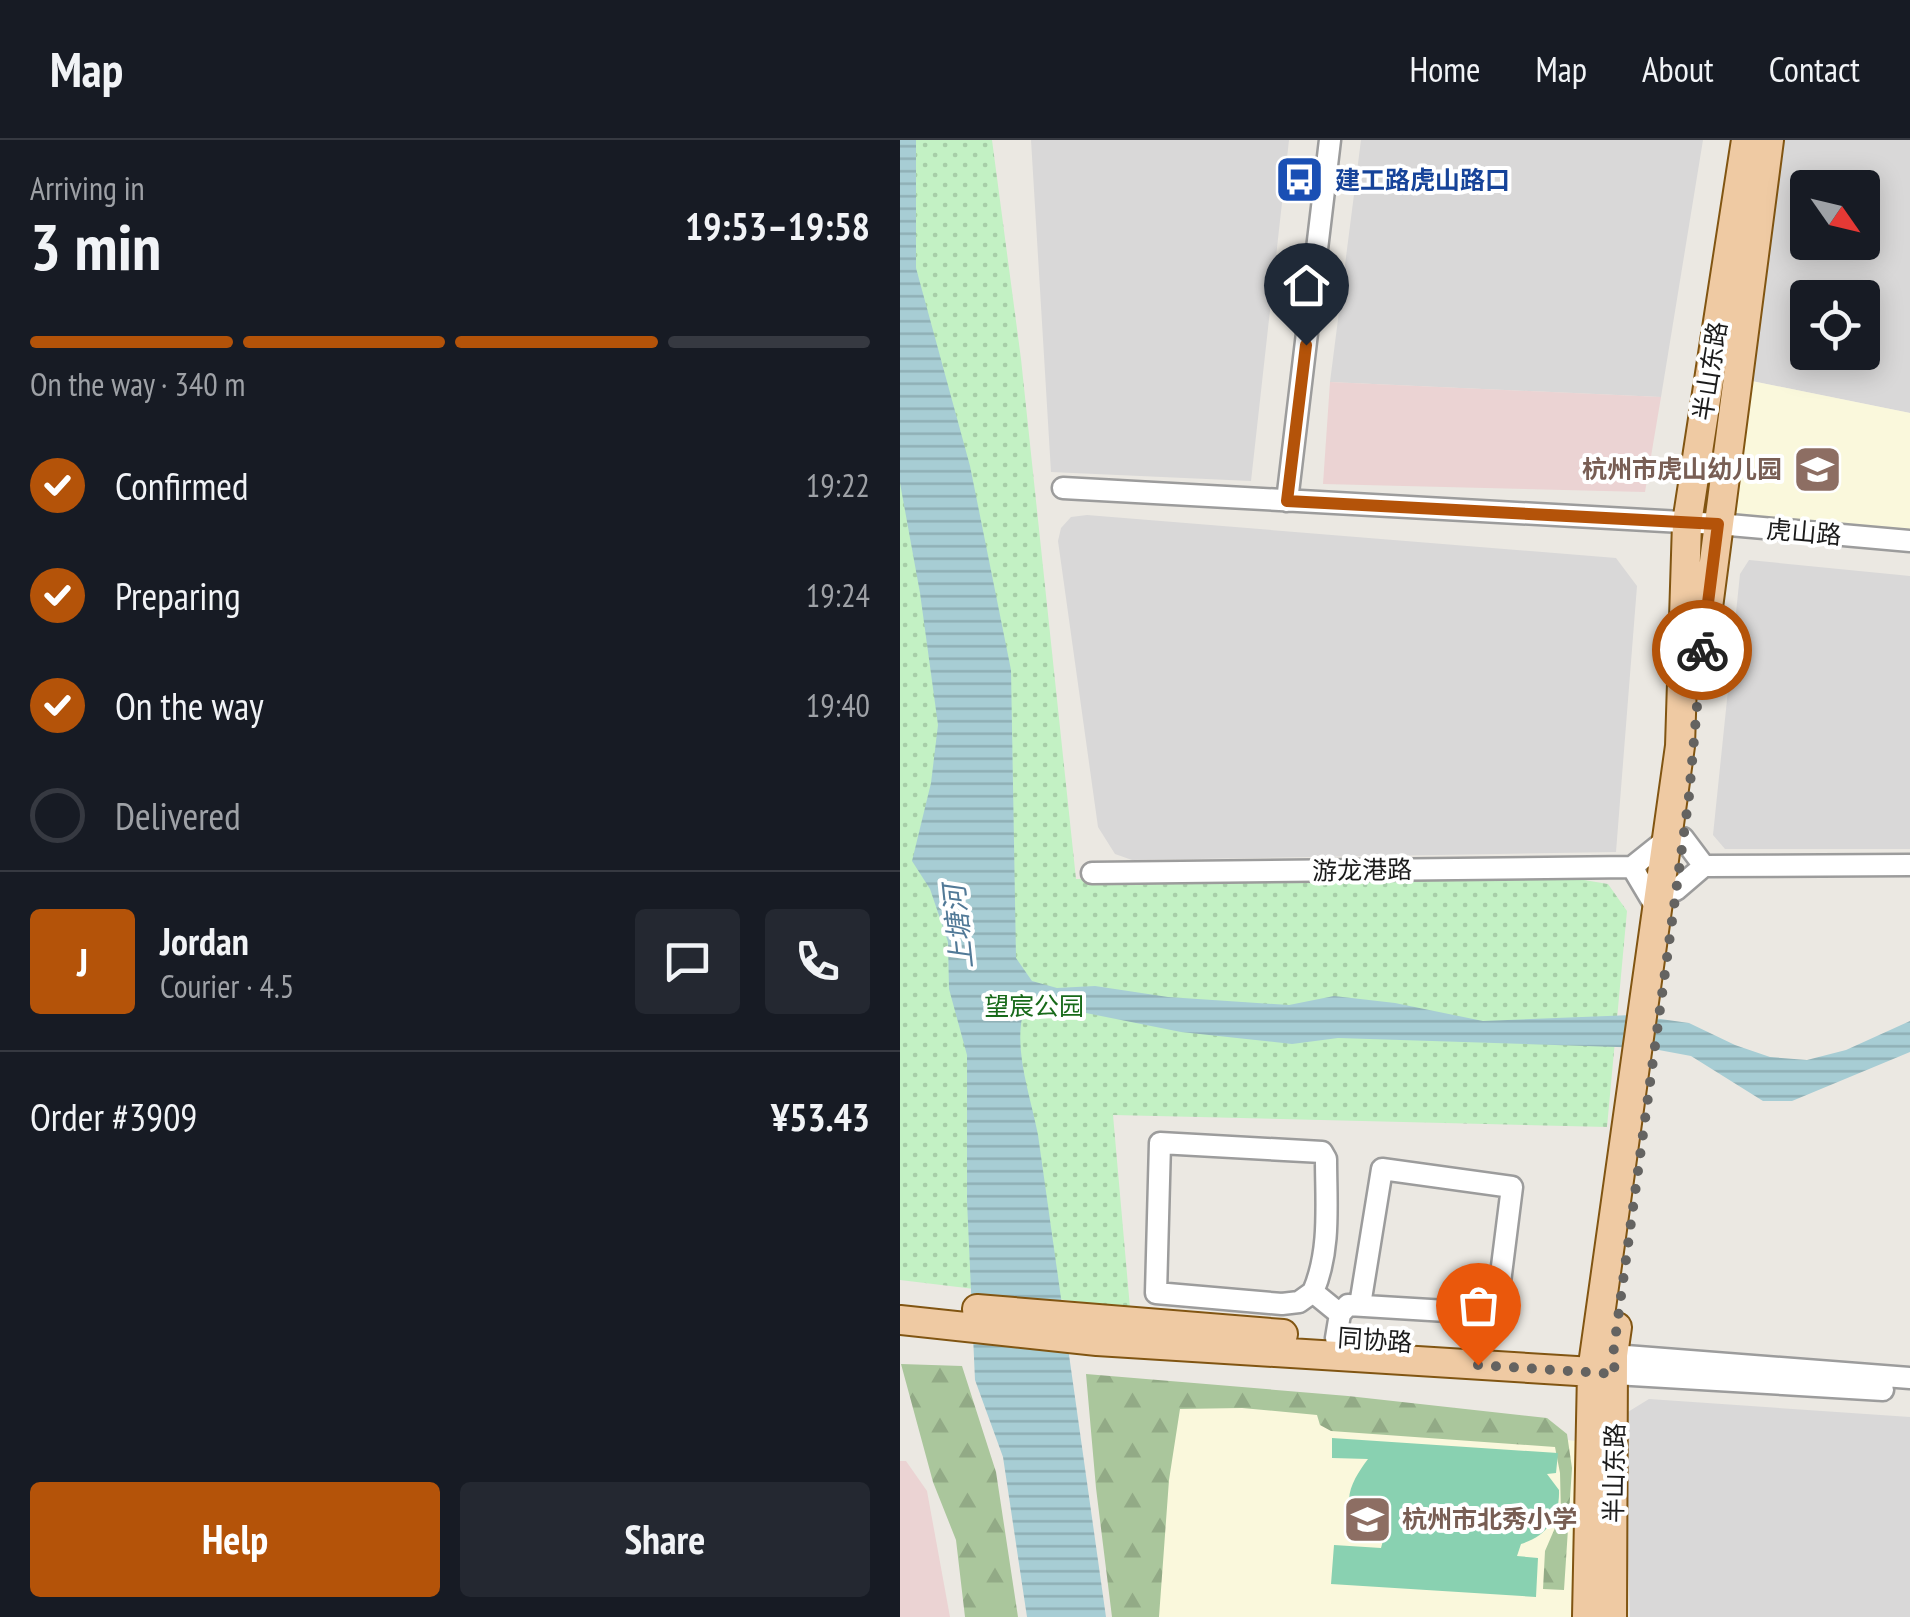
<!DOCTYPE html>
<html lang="en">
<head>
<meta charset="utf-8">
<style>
	:root { --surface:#171b24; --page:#242831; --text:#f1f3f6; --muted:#9ea1a6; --line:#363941; --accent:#b45309 }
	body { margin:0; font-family:"PT Sans Narrow","Noto Sans SC",sans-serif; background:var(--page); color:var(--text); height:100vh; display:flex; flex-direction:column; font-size:38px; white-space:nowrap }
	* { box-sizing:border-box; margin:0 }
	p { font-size:32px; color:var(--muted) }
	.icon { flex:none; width:55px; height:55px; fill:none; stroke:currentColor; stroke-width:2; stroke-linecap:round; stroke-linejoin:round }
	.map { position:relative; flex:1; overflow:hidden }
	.sheet { display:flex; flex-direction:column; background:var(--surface); width:900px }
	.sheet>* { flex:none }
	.needle { width:65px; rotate:124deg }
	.buttons { position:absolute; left:890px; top:30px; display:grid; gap:20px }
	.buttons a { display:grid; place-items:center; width:90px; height:90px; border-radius:10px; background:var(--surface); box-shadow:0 5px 25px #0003; font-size:50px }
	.pin { position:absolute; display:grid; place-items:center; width:85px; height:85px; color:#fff; margin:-102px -42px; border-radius:50% 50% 50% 0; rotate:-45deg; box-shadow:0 0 10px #0007 }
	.pin .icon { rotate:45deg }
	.courier { position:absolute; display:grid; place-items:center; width:100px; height:100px; margin:-50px; border:8px solid #b45309; border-radius:50%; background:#fff; color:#222; box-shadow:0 2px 12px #0007 }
	.headline em { font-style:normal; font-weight:700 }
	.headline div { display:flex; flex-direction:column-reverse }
	.headline { display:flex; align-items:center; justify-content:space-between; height:170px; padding:0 30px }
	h1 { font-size:65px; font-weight:700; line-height:75px }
	.bar { display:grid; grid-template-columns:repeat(4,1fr); gap:15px 10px; align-content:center; height:120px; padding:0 30px }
	.bar i { height:12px; border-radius:8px; background:var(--line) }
	.bar .selected { background:var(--accent) }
	.bar p { grid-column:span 4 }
	.line { display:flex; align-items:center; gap:25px; padding:0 30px; border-top:2px solid var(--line) }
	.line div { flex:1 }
	.round { display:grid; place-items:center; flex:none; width:105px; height:105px; border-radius:10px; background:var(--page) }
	ol { padding:0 30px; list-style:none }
	li { display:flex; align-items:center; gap:30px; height:110px }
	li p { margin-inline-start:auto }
	li .icon { padding:10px; border-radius:50%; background:var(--accent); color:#fff; stroke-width:4 }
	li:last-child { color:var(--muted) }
	li i { width:55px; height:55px; border:5px solid var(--line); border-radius:50% }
	.cta { display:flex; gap:20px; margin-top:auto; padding:20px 30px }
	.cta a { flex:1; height:115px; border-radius:10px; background:var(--accent); color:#fff; font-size:40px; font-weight:700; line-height:115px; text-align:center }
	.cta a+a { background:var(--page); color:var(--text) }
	header { display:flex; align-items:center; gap:60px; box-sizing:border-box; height:140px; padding:0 50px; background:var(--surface); border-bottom:2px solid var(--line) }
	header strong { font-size:48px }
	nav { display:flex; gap:55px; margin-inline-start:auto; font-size:35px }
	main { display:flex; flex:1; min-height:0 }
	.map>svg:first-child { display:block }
</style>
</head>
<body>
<header>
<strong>Map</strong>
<nav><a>Home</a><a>Map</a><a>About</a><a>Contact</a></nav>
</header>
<main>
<section class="sheet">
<div class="headline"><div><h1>3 min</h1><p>Arriving in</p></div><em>19:53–19:58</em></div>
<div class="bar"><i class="selected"></i><i class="selected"></i><i class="selected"></i><i></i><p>On the way · 340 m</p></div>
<ol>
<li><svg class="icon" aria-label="check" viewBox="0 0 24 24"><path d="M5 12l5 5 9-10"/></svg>Confirmed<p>19:22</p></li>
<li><svg class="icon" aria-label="check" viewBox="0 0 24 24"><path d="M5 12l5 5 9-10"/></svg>Preparing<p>19:24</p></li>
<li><svg class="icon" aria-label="check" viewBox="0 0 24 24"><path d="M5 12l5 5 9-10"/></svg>On the way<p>19:40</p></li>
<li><i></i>Delivered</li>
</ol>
<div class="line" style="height:180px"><b class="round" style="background:var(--accent);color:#fff">J</b><div><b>Jordan</b><p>Courier · 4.5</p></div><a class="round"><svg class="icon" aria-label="chat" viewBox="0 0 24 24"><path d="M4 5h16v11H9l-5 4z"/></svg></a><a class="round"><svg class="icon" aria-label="phone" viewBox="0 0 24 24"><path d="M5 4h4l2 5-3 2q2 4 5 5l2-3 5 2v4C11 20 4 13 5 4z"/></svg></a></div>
<div class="line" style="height:130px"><div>Order #3909</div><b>¥53.43</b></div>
<div class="cta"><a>Help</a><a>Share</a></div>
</section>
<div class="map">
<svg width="1010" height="1477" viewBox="0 0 1010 1477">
	<defs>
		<pattern id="forest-firs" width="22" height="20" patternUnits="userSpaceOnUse" patternTransform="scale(2.5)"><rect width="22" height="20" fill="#aac69c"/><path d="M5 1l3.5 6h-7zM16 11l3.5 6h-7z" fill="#92aa86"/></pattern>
		<pattern id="park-dots" width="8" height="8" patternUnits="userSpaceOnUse" patternTransform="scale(2.5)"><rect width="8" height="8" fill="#c3f1c4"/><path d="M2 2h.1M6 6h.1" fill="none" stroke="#a7cea8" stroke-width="1.8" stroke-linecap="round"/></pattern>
		<pattern id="water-rules" width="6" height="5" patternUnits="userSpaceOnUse" patternTransform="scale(2.5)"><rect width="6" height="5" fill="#a7cdd4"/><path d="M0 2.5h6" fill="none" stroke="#8fafb5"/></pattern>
	</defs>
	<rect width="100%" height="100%" fill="#ebe8e2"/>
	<path fill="#d9d8d8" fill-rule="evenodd" d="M131 0H389L351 341 151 332Z
		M461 0H803L761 257 430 242Z
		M869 0H1010V273L837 238ZM908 48H962V102H908ZM908 158H962V212H908Z
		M187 375 716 418 737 446 716 712 232 720 215 714 198 687 158 401 161 388 171 377Z
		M849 420 1010 436V709H825L813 695 840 434Z
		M749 1259 1010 1277V1477H730L723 1275Z"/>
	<path fill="#ebd3d3" d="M430 242 761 257 745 352 423 344Z
		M0 1321H6L27 1351 50 1477H0Z"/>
	<path fill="#faf8dc" d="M837 238 1010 273V401L818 384Z
		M269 1254 676 1301 671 1477H252Z"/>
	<path fill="url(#forest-firs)" d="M1 1224 62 1226 96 1332 118 1477H65L56 1400 33 1342Z
		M186 1234 448 1256 647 1278 667 1294 672 1328 664 1450 643 1449 645 1411 661 1374 660 1333 655 1307 431 1291 420 1285 417 1275 342 1268 280 1269 269 1340 259 1477H212L196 1348Z"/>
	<path fill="url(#park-dots)" d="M0 0H92L121 219 176 739 684 740 708 744 727 771 707 987 213 975 230 1168 0 1140Z"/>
	<path fill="#89d1b1" d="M432 1298 658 1313 656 1333 647 1334 659 1350C660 1377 647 1396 621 1404L617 1416 638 1418 636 1457 431 1444 434 1405 481 1408 484 1397C476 1391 464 1386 457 1379 439 1360 456 1335 468 1319L432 1318Z"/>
	<path fill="url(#water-rules)" d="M0 0H16V128L70 326 111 530 116 818 132 841 157 848 195 846 268 857 389 865 434 856 495 863 583 881 732 875 789 883 835 905 870 917 907 920 946 910 1010 881V912L892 961H863L791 916 748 908 438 898 392 904 281 892 146 865 122 878C115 915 131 958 138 995L206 1477H127L103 1317 75 1240 67 1061V915L49 849 48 802 30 749 12 721 31 643 38 585 20 453 0 343Z"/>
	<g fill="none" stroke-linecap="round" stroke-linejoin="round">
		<defs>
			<path id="minor" d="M163 348 818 384 1010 401
				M387 361 430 0
				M783 698 804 726
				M732 727 757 769
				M192 733 732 727 767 699
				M776 750 804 726 1010 725
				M413 1152C431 1110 426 1063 426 1019L422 1012 260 1003 256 1153 382 1164 399 1162 413 1152 440 1174
				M436 1198 440 1174 448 1165 596 1174 612 1047 482 1029 460 1165
				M713 1215 1010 1238
				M715 1234 983 1250"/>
			<path id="major" d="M800 529 869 0
				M77 1169 383 1194
				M0 1180 197 1201 709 1233
				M687 1477 692 1232 780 606 787 383 846 0
				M712 1477 713 1215 717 1187"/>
		</defs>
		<use href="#minor" stroke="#9c9c9c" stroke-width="25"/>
		<use href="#major" stroke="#815512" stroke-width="32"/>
		<use href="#minor" stroke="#fff" stroke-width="20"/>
		<use href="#major" stroke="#efcaa3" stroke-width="28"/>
	</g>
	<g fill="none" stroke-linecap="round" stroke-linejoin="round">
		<path stroke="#646361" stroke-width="10" stroke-dasharray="0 18" d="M578 1225 715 1234 713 1215 718 1178 789 656 802 510"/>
		<path stroke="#b45309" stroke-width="12" d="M406 205 387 361 818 384 802 510"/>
	</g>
	<defs>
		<symbol id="bus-square" viewBox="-11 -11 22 22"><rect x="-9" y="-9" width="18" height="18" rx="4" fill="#1a4fb4" stroke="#fff"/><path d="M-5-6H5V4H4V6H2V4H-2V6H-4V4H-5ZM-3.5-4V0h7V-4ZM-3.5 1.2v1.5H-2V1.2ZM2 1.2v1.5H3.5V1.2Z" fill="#fff"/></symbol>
		<symbol id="school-square" viewBox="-11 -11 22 22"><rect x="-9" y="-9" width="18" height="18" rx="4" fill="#8d6e63" stroke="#fff"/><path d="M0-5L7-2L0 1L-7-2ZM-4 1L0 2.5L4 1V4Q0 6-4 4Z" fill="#fff"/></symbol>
	</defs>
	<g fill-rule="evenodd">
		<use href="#bus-square" x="372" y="12" width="55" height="55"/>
		<use href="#school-square" x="890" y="302" width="55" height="55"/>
		<use href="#school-square" x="440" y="1352" width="55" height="55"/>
	</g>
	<g text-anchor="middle" stroke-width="8" stroke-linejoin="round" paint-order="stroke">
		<g font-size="25" font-weight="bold" fill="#164399" stroke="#fff" text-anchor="start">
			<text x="435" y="49">建工路虎山路口</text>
		</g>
		<g font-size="25" fill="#1b1b1b" stroke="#fff">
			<text transform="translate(810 231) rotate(-81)" y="9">半山东路</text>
			<text transform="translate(904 392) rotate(5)" y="9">虎山路</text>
			<text transform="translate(462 730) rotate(-1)" y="9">游龙港路</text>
			<text transform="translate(475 1200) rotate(4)" y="9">同协路</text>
			<text transform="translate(714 1333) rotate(-89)" y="9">半山东路</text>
		</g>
		<g font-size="25" font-weight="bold" fill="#785e54" stroke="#fff" text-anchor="end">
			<text x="882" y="338">杭州市虎山幼儿园</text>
			<text x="502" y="1388" text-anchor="start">杭州市北秀小学</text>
		</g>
		<g font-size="25" fill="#186a1a" stroke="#fff">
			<text x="134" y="875">望宸公园</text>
		</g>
		<g font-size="28" font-style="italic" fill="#517997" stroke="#fff">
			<text transform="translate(58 787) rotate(-96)" y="10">上塘河</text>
		</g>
	</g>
</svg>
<div class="buttons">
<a><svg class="needle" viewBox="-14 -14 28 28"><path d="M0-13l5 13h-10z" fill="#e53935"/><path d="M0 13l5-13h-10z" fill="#9ea1a6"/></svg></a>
<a><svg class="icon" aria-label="locate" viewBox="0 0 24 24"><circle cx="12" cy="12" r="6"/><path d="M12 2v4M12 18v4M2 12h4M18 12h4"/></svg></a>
</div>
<div class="pin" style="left:578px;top:1225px;background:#ea580c"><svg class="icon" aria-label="bag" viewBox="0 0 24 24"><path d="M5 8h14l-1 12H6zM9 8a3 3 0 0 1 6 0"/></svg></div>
<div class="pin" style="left:406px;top:205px;background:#1f2937"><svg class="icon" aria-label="home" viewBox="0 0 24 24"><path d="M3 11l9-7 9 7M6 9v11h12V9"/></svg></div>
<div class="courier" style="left:802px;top:510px"><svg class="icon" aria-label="bike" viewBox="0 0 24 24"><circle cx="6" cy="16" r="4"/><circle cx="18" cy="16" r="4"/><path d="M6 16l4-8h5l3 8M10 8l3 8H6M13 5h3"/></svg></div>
</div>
</main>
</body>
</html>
